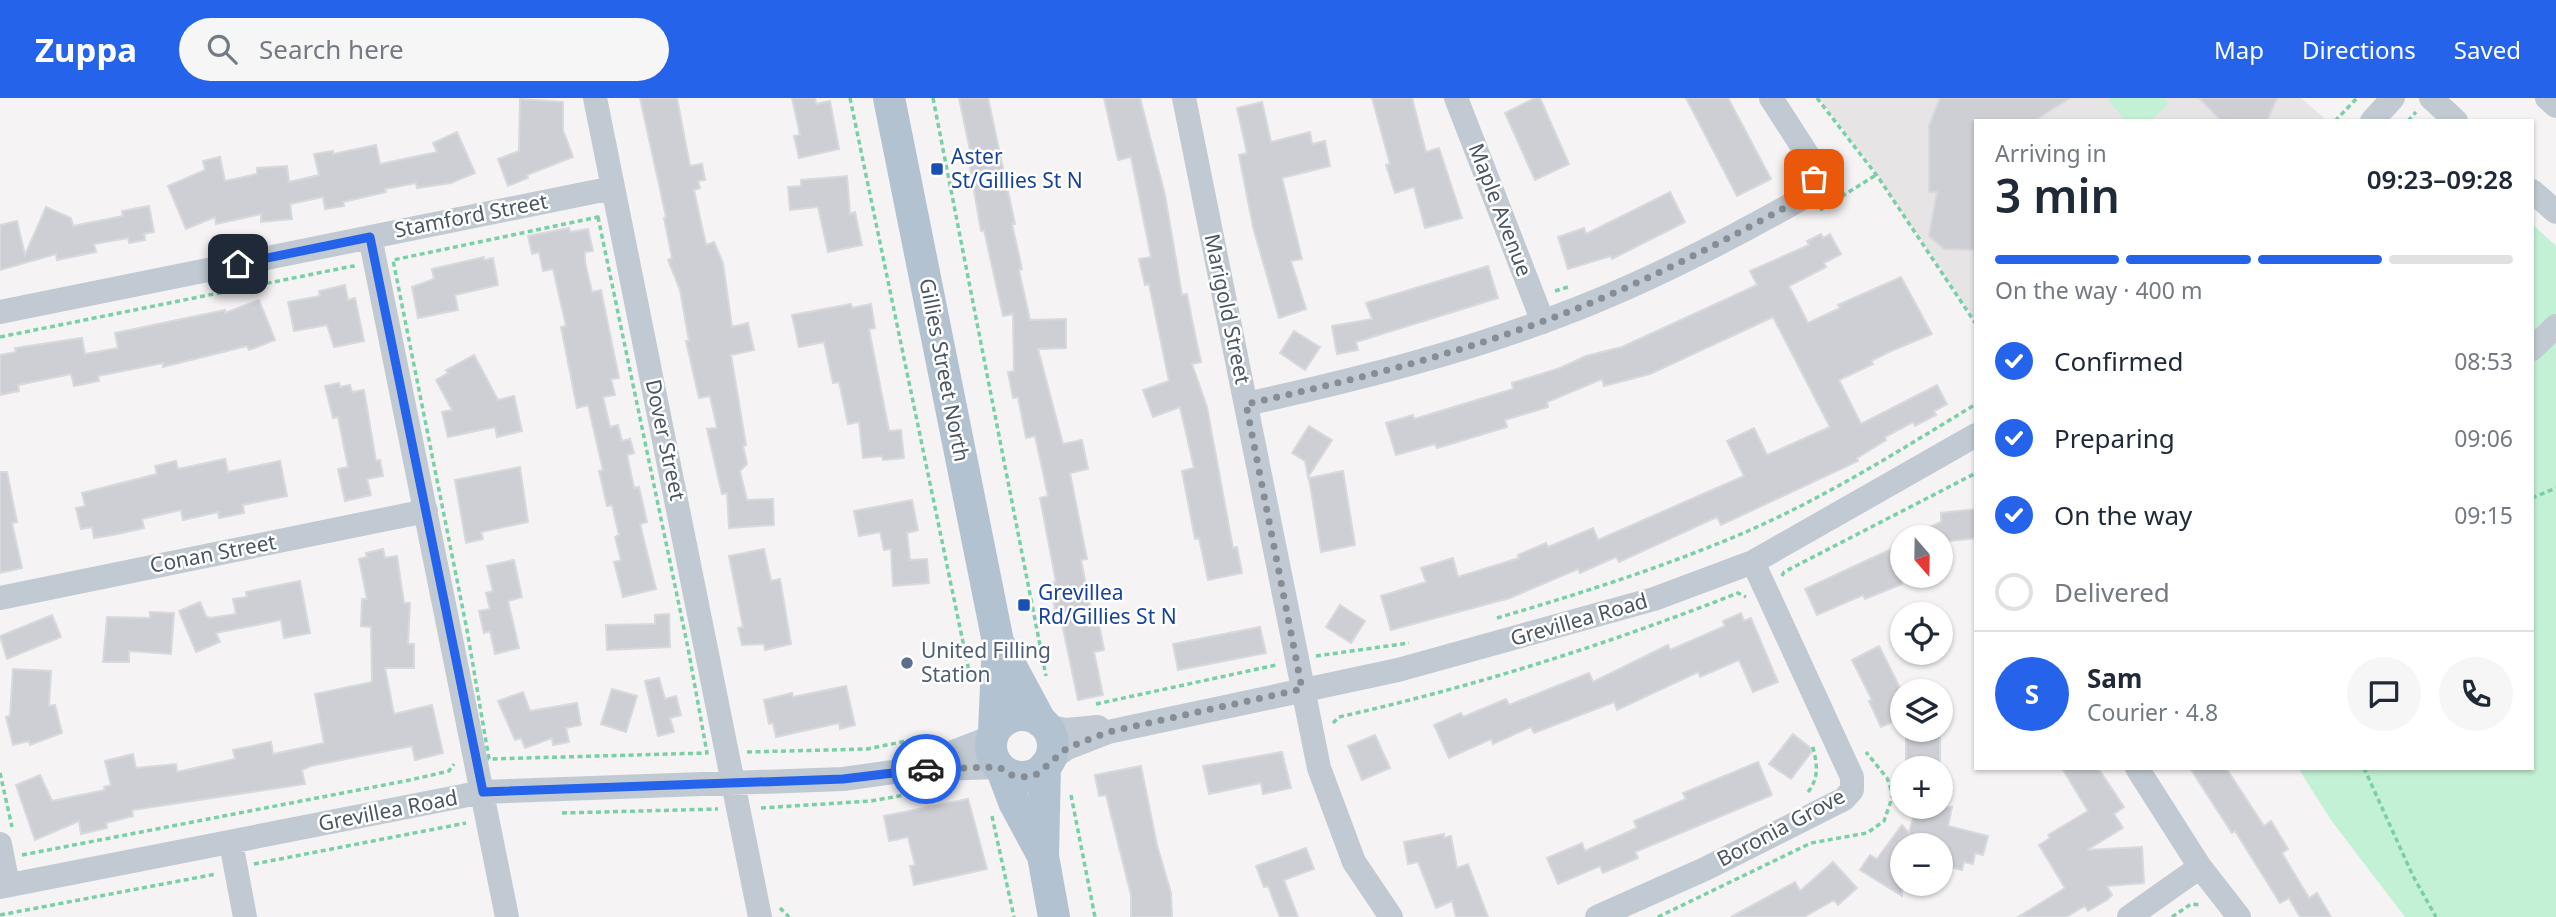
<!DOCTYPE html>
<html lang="en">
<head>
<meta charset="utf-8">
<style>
	:root { --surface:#fff; --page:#f6f6f7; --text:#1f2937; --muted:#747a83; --line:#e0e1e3; --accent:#2563eb }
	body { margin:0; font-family:"Noto Sans",sans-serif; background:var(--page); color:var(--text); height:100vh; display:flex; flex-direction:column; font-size:26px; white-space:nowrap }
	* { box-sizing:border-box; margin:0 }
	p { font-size:23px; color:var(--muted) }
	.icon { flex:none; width:38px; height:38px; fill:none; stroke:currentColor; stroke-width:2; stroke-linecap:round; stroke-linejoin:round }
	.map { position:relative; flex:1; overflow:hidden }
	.panel { position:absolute; left:1974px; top:21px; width:560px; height:651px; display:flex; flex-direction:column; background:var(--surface); border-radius:0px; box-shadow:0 2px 5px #0004 }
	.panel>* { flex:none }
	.needle { width:46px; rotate:160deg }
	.fabs { position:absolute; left:1890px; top:427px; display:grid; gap:14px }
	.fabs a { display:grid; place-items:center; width:63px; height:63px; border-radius:50%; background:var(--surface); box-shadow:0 2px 5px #0004; font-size:35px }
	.pin { position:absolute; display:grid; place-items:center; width:60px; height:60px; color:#fff; margin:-30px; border-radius:14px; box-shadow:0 4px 10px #0006 }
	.courier { position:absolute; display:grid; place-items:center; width:70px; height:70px; margin:-35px; border:5px solid #2563eb; border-radius:50%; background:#fff; color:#222; box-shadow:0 2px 9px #0007 }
	.headline em { font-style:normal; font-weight:600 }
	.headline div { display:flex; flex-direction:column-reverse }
	.headline { display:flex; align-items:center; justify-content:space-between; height:119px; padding:0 21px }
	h1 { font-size:46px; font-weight:600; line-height:52px }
	.bar { display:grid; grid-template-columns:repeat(4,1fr); gap:10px 7px; align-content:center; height:84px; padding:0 21px }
	.bar i { height:9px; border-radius:5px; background:var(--line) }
	.bar .active { background:var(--accent) }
	.bar p { grid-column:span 4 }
	.line { display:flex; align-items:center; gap:18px; padding:0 21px; border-top:2px solid var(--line) }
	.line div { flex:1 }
	.round { display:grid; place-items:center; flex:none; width:74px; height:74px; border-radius:37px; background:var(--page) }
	ol { padding:0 21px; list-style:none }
	li { display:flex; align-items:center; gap:21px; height:77px }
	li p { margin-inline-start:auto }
	li .icon { padding:7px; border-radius:50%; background:var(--accent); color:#fff; stroke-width:4 }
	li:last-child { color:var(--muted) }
	li i { width:38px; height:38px; border:4px solid var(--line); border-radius:50% }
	header { display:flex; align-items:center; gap:42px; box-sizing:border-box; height:98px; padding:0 35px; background:var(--accent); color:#fff }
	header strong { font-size:33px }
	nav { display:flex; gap:38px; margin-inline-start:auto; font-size:24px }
	.search { width:490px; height:63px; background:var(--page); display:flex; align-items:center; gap:18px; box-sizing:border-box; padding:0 24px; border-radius:38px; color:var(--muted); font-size:26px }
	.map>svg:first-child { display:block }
</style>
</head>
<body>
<header>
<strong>Zuppa</strong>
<div class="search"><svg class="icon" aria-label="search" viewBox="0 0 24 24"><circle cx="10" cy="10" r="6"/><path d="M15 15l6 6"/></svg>Search here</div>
<nav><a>Map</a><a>Directions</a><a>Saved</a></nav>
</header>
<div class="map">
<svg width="2556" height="819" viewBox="0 0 2556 819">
	<rect width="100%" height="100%" fill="#f5f3f3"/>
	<path fill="#e6e4e5" d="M1819 0H2301L2324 20 2321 23H1976V223L1868 63Z"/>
	<path fill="#c3f1d5" d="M2111 0H2164L2169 6 2150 23H2126L2108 2Z
		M2532 126 2556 148V819H2405L2331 722 2298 670H2532Z"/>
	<path fill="#cdcfd5" stroke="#d7d9de" stroke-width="2" d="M640 0H677L690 68 702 66 705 82 698 83 700 90 694 92 706 147 714 144 723 165 732 229 748 225 754 252 731 257 746 347 743 348 747 366 740 373 747 402 773 401 774 427 729 430 727 395 722 396 707 331 717 330 710 298 699 300 686 243H689L680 192 668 162 672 160 664 120 666 119Z
		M792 0H815L816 6 830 3 839 51 799 60 794 38 800 37Z
		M959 0H988L1015 126H1012L1022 171 1019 172 1030 222 1066 221V250L1038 251 1063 346 1082 342 1088 371 1070 375 1087 461 1081 462 1094 527 1099 526 1104 552 1094 554 1103 597 1078 602 1059 511 1055 512 1050 485 1056 484 1040 400 1048 398 1035 338 1026 340 1018 299 1013 300 1008 274 1014 273 1013 216 1003 218 984 132 981 133 968 58 971 57Z
		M1104 0H1140L1165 97 1182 197 1187 196 1192 222 1201 264 1192 266 1207 309 1233 450 1237 449 1242 475 1208 482 1199 440 1195 441 1182 373 1194 370 1180 309 1153 319 1143 292 1169 283 1149 186 1145 187 1139 161 1151 159 1131 59 1118 62Z
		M1372 0H1412L1426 54 1439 50 1462 120 1425 130 1414 89 1395 95 1386 67 1390 66Z
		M1535 0H1540L1569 66 1535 82 1505 15Z
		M1686 0H1728L1771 81 1737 98Z
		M1940 0H2070L2034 23H1976V152L1944 151 1929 138 1937 94H1929V28Z
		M2199 0H2277L2267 23H2221Z
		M520 1 563 4V32L573 59 527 77 528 80 508 88 498 61 519 53Z
		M1262 4 1271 44 1310 34 1312 46 1325 43 1330 68 1282 80 1302 161 1291 163 1306 211 1279 220 1253 129 1239 57 1247 55 1237 10Z
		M457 34 475 75 451 85 417 90 416 85 385 91 386 94 343 104 344 108 325 111 323 99 290 106 292 121 261 124V116L216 126 215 119 186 131 168 88 205 72 203 63 220 59 225 83 257 76V70L287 68 289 84 319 77 314 56 333 53V56L376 47 380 66 437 54 433 45Z
		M847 78 850 116 855 114 862 147 828 154 818 109 790 112 788 89 801 88V82Z
		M1670 94 1685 124 1612 161 1611 158 1568 171 1558 139 1584 130 1586 136Z
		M149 108 154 134 144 136 145 142 129 145 128 140 94 146 96 154 57 162 56 156 0 172V127L17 123 25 157 46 109 71 120 73 128 123 118 122 113Z
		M569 130 570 134 588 131 593 153 585 154V164L592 194 601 192 619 280 611 281 615 297 603 299 610 329 618 327 622 343 630 341 634 355 627 357 634 390 639 389 647 424 640 426 656 491 623 499 614 464 621 462 615 439 619 437 612 407 607 408 599 373 603 372 588 307 577 310 561 229 566 228 553 171 543 173 539 154 532 156 528 138Z
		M1821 136 1823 140 1830 136 1841 156 1824 165 1826 169 1789 188 1808 225 1840 210 1838 207 1901 179 1932 236 1891 253 1871 263 1873 266 1839 282 1861 326 1937 287 1947 306 1934 313 1936 317 1915 328 1913 324 1885 339 1886 342 1857 360 1858 363 1721 427 1717 419 1619 464 1616 459 1580 475 1578 471 1510 500 1391 532 1381 498 1426 484 1421 470 1453 460 1458 479 1519 460 1518 457 1546 445 1548 449 1593 430 1598 442 1744 378 1727 343 1754 330 1767 357 1830 329 1773 219 1650 276 1604 288 1602 281 1547 304 1548 309 1505 322 1507 329 1437 350 1435 346 1396 357 1386 325 1413 317 1414 321 1513 291 1512 285 1560 270 1586 258 1622 249 1757 187 1750 173 1809 147 1807 143Z
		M484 159V162L493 160 498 187 455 197 458 212 418 220 412 189 434 181 432 171Z
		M1488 168 1498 200 1356 244 1358 252 1337 256 1332 228 1372 221 1366 205Z
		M345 187 348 202 355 200 364 243 334 249 327 227 294 233 288 204 320 198 319 193Z
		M259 202 275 242 249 252 247 248 163 269V265L98 278 99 283 74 288 71 276 18 287 19 293 0 297V257L16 254 15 250 82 240 85 256 118 250 115 235 225 212V215Z
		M851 206 852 210 871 206 875 230 869 231 889 333 901 332 904 360 883 362 882 358 863 360 859 324 848 326 839 284 833 285 824 244 799 249 792 217Z
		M1294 233 1320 249 1305 272 1280 255Z
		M474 257 498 302 514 298 522 333 497 339 495 329 448 339 442 314 452 312 436 282 448 275 446 272Z
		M339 285 340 289 350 287 352 294 364 292 376 363 380 362 383 378 367 381 371 397 345 403 338 371 348 369 338 319 333 320 325 288Z
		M1309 328 1332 342 1308 379 1305 363 1292 355Z
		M225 361 228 374 280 363 287 398 243 407 244 415 219 420 218 414 183 422 181 412 142 421 144 430 118 436 94 440 92 429 81 431 76 410 85 408 82 395 157 376 155 368 176 363 178 371Z
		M520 369 528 424 481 434 483 441 466 445 455 382Z
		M1343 373 1355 447 1321 454 1309 380Z
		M0 374H7L17 424 12 425 22 470 0 475Z
		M912 402 918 432 907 435 910 462 927 461 929 485 893 488 891 451 884 452 880 434 859 438 854 413Z
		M1976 411V440L1941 444V439H1907L1941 424V415Z
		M1902 446V486L1865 501 1863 497 1817 517 1805 491Z
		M383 451 385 460 397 458 404 505H410L408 546H414V570H385L394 616 432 607 443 655 415 662 412 648 311 668 302 672 305 686 132 712 133 718 106 725 107 730 81 736 79 723 35 742 16 687 40 677 52 703 105 692 104 689 111 687 105 663 133 656 136 670 176 666 177 674 235 661 233 652 271 644 273 656 324 645 315 596 372 584 371 529 361 528 362 501H367L359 461 367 459 366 455Z
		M764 451 771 483 780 481 791 546 765 552 764 546 742 547 738 530 743 529 729 458Z
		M514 462 522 499 508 503 519 550 495 556 490 533 484 535 479 513 490 511 486 495 493 493 487 468Z
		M300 483 310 535 284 540 281 522 216 535 220 544 196 554 179 513 200 504 206 518 210 520 236 516 233 501 247 499 246 494Z
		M1340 507 1365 523 1351 545 1326 529Z
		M150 514 174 515 171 556 129 553V564H103L107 519 150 520Z
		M1741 515 1744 523 1751 520 1778 584 1753 594 1739 562 1700 579 1698 574 1617 612 1614 604 1534 635 1531 629 1493 646 1491 641 1449 660 1434 627 1461 615 1463 619 1506 601 1509 607 1589 575 1593 584 1668 547 1670 552 1725 528 1723 523Z
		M669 516 670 549 607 552 606 527 655 526V517Z
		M52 517 61 539 7 561 0 538Z
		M1260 529 1266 555 1178 572 1173 546Z
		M1879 548 1902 594V620L1881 629 1869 603 1872 602 1852 562Z
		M13 571 51 573 49 608 55 607 62 635 30 647 29 643 13 647 6 619 10 618Z
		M659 580 665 601 676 598 681 617 670 620 674 634 658 638 645 583Z
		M846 588 855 627 840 631 839 625 776 639 773 625 769 626 764 602 792 595 793 599Z
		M612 591 637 598 626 634 601 626Z
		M523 594 530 613 577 605 581 627 566 630 569 644 553 647 552 640 525 650 521 640 515 642 498 603Z
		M1793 636 1813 652 1791 681 1769 666Z
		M1375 637 1390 670 1362 682 1348 648Z
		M1906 640H1940V670H1906Z
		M1282 654 1291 690 1263 696 1261 685 1209 696 1203 668Z
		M1758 664 1772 697 1635 754 1638 760 1603 775 1600 768 1558 786 1547 760 1582 745 1585 753 1637 730 1634 723 1686 701 1683 695Z
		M1141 668 1157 747 1171 795 1172 819H1131V797L1106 697 1099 698 1095 677Z
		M2062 670H2098L2124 709 2114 716 2123 730 2087 752 2142 749 2144 785 2107 788 2112 797 2107 802 2088 813 2085 808 2066 819H2018L2065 790 2039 747 2050 740 2048 737 2088 713Z
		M2190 670H2226L2264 728 2271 723 2288 751 2282 755 2309 800 2317 795 2331 819H2300L2289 800 2280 805 2235 733 2232 735Z
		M968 701 987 771 914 787 910 768 915 767 908 739 889 743 884 718Z
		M1916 709H1952L1948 728 1988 738 1983 757 1975 755 1973 766 1964 764 1962 772 1941 767 1946 747H1902V798L1860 772 1870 757 1877 761 1902 727 1909 735Z
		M1444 736V740L1451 738 1457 770 1468 766 1488 819H1456L1452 803 1436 810 1418 764 1408 766 1404 744Z
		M1306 750 1314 771 1284 782 1298 819H1280L1268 788 1264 789 1256 768Z
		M1833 764 1857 790 1838 807 1834 802 1804 819H1731L1795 784 1800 793Z"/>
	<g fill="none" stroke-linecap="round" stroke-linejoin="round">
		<path stroke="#7ad0a6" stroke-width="3.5" stroke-dasharray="5 3.5" stroke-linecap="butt" d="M850 0 970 578
			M933 0 1046 578
			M1817 0 1878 79 1976 226
			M2335 23 2357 0
			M2408 23 2416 14
			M1820 112 1876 77
			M598 119 688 550 707 655 489 661 467 532 393 162Z
			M1555 193 1571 188
			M0 239 353 168V171
			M2532 400 2556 390
			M1782 478 1784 474 1976 375
			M1497 520C1582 495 1667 468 1748 433 1828 398 1902 351 1976 306
			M1316 558 1409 545
			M1096 606 1276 567
			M1333 625 1339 619C1477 588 1608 546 1738 495L1746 499
			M747 654 867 651 931 638
			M2364 670 2413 778 2436 819
			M0 675 12 729
			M1808 694C1820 679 1817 664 1812 646
			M1071 697 1095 819
			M761 710 871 703 916 695
			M562 715 718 711
			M992 718 1014 819
			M22 757 410 682 449 673 454 666
			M254 766 466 725
			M780 810 789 819
			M0 817 216 776
			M1658 819 1811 745 1867 735 1884 723 1893 697 1887 680 1866 654
			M2172 819 2191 806 2202 807"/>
		<path stroke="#c1cad2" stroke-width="24" d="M595 0 760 819
			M1184 0 1319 670 1354 764 1391 819
			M1456 0 1543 224
			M2431 0 2456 23
			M2547 0 2556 8
			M2372 23 2393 0
			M2532 93 2556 114
			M370 139 507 819
			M0 214 613 90
			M2532 251 2556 228
			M1246 306C1360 281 1470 253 1579 210 1655 180 1728 142 1799 102L1813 85 1809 59 1771 0
			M0 500 426 413
			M1045 628 1066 632 1098 629
			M930 663 992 639
			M1049 663 1067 650 1108 634 1398 572 1654 501 1753 464 1976 337
			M2137 670 2200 769 2239 819
			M231 745 245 819
			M0 746 8 787
			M0 789 483 694 843 681 907 672 999 669
			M1597 819 1705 771 1844 701 1852 692V679L1753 464
			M2129 819 2200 769"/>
		<path stroke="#b3c2d1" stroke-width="32" d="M889 0 998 544 994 633
			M998 544 1041 624
			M991 648a31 31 0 1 1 62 0a31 31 0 1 1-62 0Z
			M1045 668 1043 758 1054 819
			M1002 672 1014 704 1043 758"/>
	</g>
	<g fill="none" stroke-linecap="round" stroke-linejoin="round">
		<path stroke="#868d94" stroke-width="7" stroke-dasharray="0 12.6" d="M926 671 999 669 1011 677 1027 679 1037 676 1067 650 1108 634 1302 591 1246 306C1347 284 1446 259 1544 223 1632 191 1717 147 1799 102L1810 92 1814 81"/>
		<path stroke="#2563eb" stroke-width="9" d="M238 166 370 139 483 694 843 681 926 671"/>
	</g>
	<g fill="#1a4fb4" stroke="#fff" stroke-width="2.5">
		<rect x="930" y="64" width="14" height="14" rx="3.5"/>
		<rect x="1017" y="500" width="14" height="14" rx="3.5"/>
	</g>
	<circle fill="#5c6f8a" stroke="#fff" stroke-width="2.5" cx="907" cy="565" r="7"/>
	<g text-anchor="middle" stroke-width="5" stroke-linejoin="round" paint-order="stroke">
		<g font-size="21" fill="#164399" stroke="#fff" text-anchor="start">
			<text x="951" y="66">Aster<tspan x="951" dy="24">St/Gillies St N</tspan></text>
			<text x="1038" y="502">Grevillea<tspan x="1038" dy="24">Rd/Gillies St N</tspan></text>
		</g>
		<g font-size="21" fill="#4a5661" stroke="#fff">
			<text transform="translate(1500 112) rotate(69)" y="7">Maple Avenue</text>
			<text transform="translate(471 118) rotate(-11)" y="7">Stamford Street</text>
			<text transform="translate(1227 211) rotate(78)" y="7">Marigold Street</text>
			<text transform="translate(944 272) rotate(79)" y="7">Gillies Street North</text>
			<text transform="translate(665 342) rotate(78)" y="7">Dover Street</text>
			<text transform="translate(213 456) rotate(-11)" y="7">Conan Street</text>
			<text transform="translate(1579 522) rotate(-16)" y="7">Grevillea Road</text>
			<text transform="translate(388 713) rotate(-11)" y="7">Grevillea Road</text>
			<text transform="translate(1781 730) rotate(-28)" y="7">Boronia Grove</text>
		</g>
		<g font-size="21" fill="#4e5e75" stroke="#fff" text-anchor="start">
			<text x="921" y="560">United Filling<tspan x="921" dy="24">Station</tspan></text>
		</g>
	</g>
</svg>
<div class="fabs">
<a><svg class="needle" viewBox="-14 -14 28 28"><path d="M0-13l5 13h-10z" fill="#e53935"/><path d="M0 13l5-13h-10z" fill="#747a83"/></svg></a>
<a><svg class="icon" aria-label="locate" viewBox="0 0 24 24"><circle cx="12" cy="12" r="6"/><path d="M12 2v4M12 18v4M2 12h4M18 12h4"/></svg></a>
<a><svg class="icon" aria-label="layers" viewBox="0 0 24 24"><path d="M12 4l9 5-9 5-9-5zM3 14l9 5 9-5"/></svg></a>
<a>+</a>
<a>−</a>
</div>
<div class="pin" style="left:1814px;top:81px;background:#ea580c"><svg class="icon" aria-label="bag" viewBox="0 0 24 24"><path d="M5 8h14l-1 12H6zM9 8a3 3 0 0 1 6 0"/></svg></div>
<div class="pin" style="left:238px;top:166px;background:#1f2937"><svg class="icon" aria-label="home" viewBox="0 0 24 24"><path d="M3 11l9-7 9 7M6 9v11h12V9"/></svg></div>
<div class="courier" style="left:926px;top:671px"><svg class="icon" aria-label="car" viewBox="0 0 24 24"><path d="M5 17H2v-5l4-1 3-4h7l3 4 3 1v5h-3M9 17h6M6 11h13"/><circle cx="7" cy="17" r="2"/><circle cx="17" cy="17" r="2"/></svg></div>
<section class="panel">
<div class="headline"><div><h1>3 min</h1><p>Arriving in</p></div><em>09:23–09:28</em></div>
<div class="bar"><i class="active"></i><i class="active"></i><i class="active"></i><i></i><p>On the way · 400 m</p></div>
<ol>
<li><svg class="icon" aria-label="check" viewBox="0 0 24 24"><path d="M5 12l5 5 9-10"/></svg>Confirmed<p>08:53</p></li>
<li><svg class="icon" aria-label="check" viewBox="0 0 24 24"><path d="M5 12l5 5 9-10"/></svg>Preparing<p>09:06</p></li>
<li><svg class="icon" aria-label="check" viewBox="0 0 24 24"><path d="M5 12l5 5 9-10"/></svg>On the way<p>09:15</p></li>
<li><i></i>Delivered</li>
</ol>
<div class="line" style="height:126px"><b class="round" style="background:var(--accent);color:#fff">S</b><div><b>Sam</b><p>Courier · 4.8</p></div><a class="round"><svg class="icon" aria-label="chat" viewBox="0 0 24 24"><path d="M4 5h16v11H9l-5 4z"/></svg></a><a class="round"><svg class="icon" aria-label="phone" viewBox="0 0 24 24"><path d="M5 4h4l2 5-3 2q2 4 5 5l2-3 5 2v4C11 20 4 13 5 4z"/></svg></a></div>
</section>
</div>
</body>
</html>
